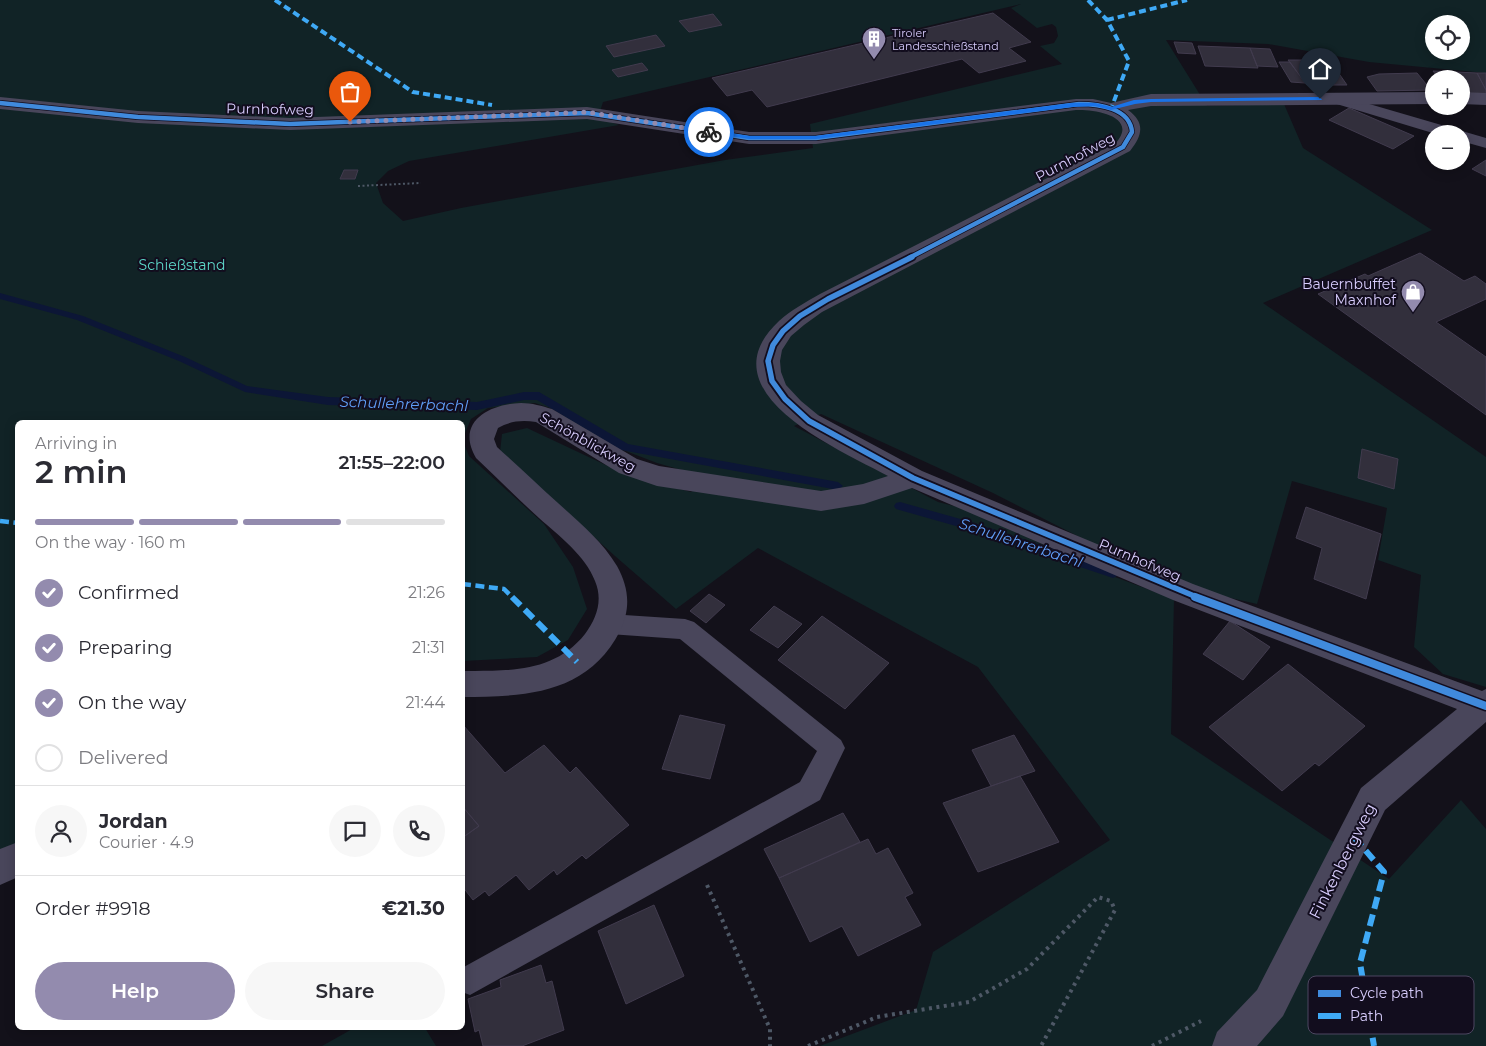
<!DOCTYPE html>
<html lang="en">
<head>
<meta charset="utf-8">
<style>
	:root { --surface:#fff; --page:#f7f7f7; --text:#2b2b33; --muted:#7c7c81; --line:#e1e1e2; --accent:#938bae }
	body { margin:0; font-family:Montserrat,sans-serif; background:var(--page); color:var(--text); height:100vh; display:flex; flex-direction:column; font-size:19px; white-space:nowrap }
	* { box-sizing:border-box; margin:0 }
	p { font-size:16px; color:var(--muted) }
	.icon { flex:none; width:28px; height:28px; fill:none; stroke:currentColor; stroke-width:2; stroke-linecap:round; stroke-linejoin:round }
	.map { position:relative; flex:1; overflow:hidden }
	.side { position:absolute; left:15px; top:420px; width:450px; height:610px; display:flex; flex-direction:column; background:var(--surface); border-radius:8px; box-shadow:0 2px 12px #0003 }
	.side>* { flex:none }
	.buttons { position:absolute; left:1425px; top:15px; display:grid; gap:10px }
	.buttons a { display:grid; place-items:center; width:45px; height:45px; border-radius:50%; background:var(--surface); box-shadow:0 2px 12px #0003; font-size:25px }
	.pin { position:absolute; display:grid; place-items:center; width:42px; height:42px; color:#fff; margin:-51px -21px; border-radius:50% 50% 50% 0; rotate:-45deg; box-shadow:0 0 5px #0007 }
	.pin .icon { rotate:45deg }
	.courier { position:absolute; display:grid; place-items:center; width:50px; height:50px; margin:-25px; border:4px solid #1a73e8; border-radius:50%; background:#fff; color:#222; box-shadow:0 1px 6px #0007 }
	.headline em { font-style:normal; font-weight:600 }
	.headline div { display:flex; flex-direction:column-reverse }
	.headline { display:flex; align-items:center; justify-content:space-between; height:85px; padding:0 20px }
	h1 { font-size:32px; font-weight:600; line-height:38px }
	.bar { display:grid; grid-template-columns:repeat(4,1fr); gap:8px 5px; align-content:center; height:60px; padding:0 20px }
	.bar i { height:6px; border-radius:4px; background:var(--line) }
	.bar .on { background:var(--accent) }
	.bar p { grid-column:span 4 }
	.line { display:flex; align-items:center; gap:12px; padding:0 20px; border-top:1px solid var(--line) }
	.line div { flex:1 }
	.round { display:grid; place-items:center; flex:none; width:52px; height:52px; border-radius:26px; background:var(--page) }
	ol { padding:0 20px; list-style:none }
	li { display:flex; align-items:center; gap:15px; height:55px }
	li p { margin-inline-start:auto }
	li .icon { padding:5px; border-radius:50%; background:var(--accent); color:#fff; stroke-width:4 }
	li:last-child { color:var(--muted) }
	li i { width:28px; height:28px; border:2px solid var(--line); border-radius:50% }
	.action { display:flex; gap:10px; margin-top:auto; padding:10px 20px }
	.action a { flex:1; height:58px; border-radius:30px; background:var(--accent); color:#fff; font-size:20px; font-weight:600; line-height:58px; text-align:center }
	.action a+a { background:var(--page); color:var(--text) }
	.map>svg:first-child { display:block }
</style>
</head>
<body>
<div class="map">
<svg width="1486" height="1046" viewBox="0 0 1486 1046">
	<rect width="100%" height="100%" fill="#13111a"/>
	<path fill="#112326" fill-rule="evenodd" d="M0 0H1486V73L1369 62 1268 44 1166 40 1207 106 1284 104 1303 148 1432 230 1263 303 1486 457V687L1443 674 1414 647 1421 575 1378 560 1387 508 1292 481 1257 604 1209 593 1109 552 993 493 821 414 794 426 938 502 962 508 1115 577 1174 599 1171 734 1389 879 1461 800 1486 829V1046H820L916 1010 933 952 1110 840 978 667 758 548 676 609 615 556 500 452 502 434 527 428 627 475 691 492 710 478 657 463 605 443 553 409 535 403 488 408 471 419 463 438 462 422H18V847L0 857ZM1021 4 1011 8 1037 28 1052 24 1056 27 1058 36 1054 43 1040 46 1062 64 810 124 813 148 725 160 461 208 403 221 383 203 376 183 388 171 409 161 619 125 598 118 603 102ZM1434 24H1461V51H1434Z
		M462 439 469 456 544 524 573 567 587 609 568 640 537 657 463 661Z
		M354 1028H425L436 1046H322Z"/>
	<g fill="none" stroke-linecap="round" stroke-linejoin="round">
		<path fill="#0c1636" fill-rule="evenodd" d="M0 293 83 316 185 357 247 386 328 397 477 402 524 392H539L628 444 838 482 843 486 838 490 621 450 537 400H524L477 410 328 405 245 392 179 361 77 320 0 299Z
			M900 502 971 522 1117 570 1119 573 1117 576 1113 578 970 530 896 509 894 506 896 503Z"/>
	</g>
	<path fill="#322f3c" stroke="#413b4e" d="M993 13 1031 42 1009 48 1026 61 979 73 962 59 767 107 752 90 727 96 712 78Z
		M713 14 722 25 689 32 679 21Z
		M656 35 665 46 614 57 606 46Z
		M1174 42 1192 43 1196 54 1178 53Z
		M1198 46 1250 48 1258 68 1205 66Z
		M1250 48 1270 49 1278 67 1257 66Z
		M1288 60H1308L1312 65H1333L1347 85H1307Z
		M1279 62H1290L1305 83 1291 82Z
		M642 63 648 70 618 77 612 70Z
		M1433 71 1477 73 1486 90V94L1461 93V79H1439Z
		M1417 73 1431 90 1377 91 1367 77 1379 74Z
		M1477 73H1486V90Z
		M1349 108 1414 136 1393 149 1329 120Z
		M1486 160V176L1472 169Z
		M344 170H358L355 179H340Z
		M1420 253 1464 281 1475 276 1486 284V299L1436 322 1486 357V415L1318 294 1365 274 1368 276Z
		M1362 449 1398 459 1394 489 1358 478Z
		M1306 507 1381 534 1366 599 1314 579 1322 548 1296 538Z
		M709 594 725 605 706 623 690 611Z
		M774 606 802 624 778 648 750 630Z
		M822 616 889 663 845 709 778 660Z
		M1230 621 1270 647 1243 680 1203 654Z
		M1288 664 1365 726 1319 766 1315 763 1282 791 1209 727Z
		M680 715 725 725 710 779 662 769Z
		M463 725 505 773 544 745 570 773 576 767 629 825 586 859 582 855 557 875 554 870 529 890 516 875 489 896 485 891 473 900 462 886V838L479 826 462 806Z
		M1014 735 1035 771 991 786 972 750Z
		M1020 776 1059 842 978 872 943 803Z
		M462 806 479 826 462 838Z
		M843 813 860 842 779 878 764 849Z
		M868 839 876 854 888 848 913 893 905 897 921 925 858 956 842 926 810 942 779 878Z
		M654 905 684 976 626 1004 598 931Z
		M541 965 546 983 552 981 564 1030 522 1046H483L479 1030 475 1032 468 999 501 987 500 980Z"/>
	<g fill="none" stroke-linecap="round" stroke-linejoin="round">
		<path stroke="#4e5866" stroke-width="2" stroke-dasharray="2 2.5" stroke-linecap="butt" d="M358 186 421 183"/>
		<path stroke="#4e5866" stroke-width="4" stroke-dasharray="3 4.5" stroke-linecap="butt" d="M707 885 770 1029V1046
			M808 1046 877 1017 969 1002 1027 969 1098 897 1111 901 1115 910 1041 1046
			M1152 1046 1201 1021"/>
		<path fill="#49465b" fill-rule="evenodd" d="M1335 94 1486 138V148L1461 141V134H1436L1330 102 1327 99 1330 96Z
			M609 614 685 619 694 622 841 740 845 748 820 800 470 995 462 992V968L800 782 817 751 680 639 609 634 600 631 597 624 600 617Z"/>
		<path fill="#49465b" fill-rule="evenodd" d="M1434 92V104L1151 106 1128 110C1146 123 1142 136 1130 151L822 312 804 325 791 336 782 350 780 361 781 372 786 385 801 401 818 415 922 471 1193 584 1482 691 1486 689V722L1385 810 1283 1016 1257 1046H1212L1217 1032 1257 990 1361 788 1457 709 1173 600 912 488 864 504 821 511 657 486 619 473 536 422C522 420 510 421 498 428L494 439 497 447C517 465 537 484 558 503 580 523 602 541 617 566 629 588 631 608 620 631 588 694 525 697 462 697V671C508 671 554 673 585 634 597 618 603 600 595 581 585 555 559 536 539 518 518 499 497 478 476 458 455 422 489 404 521 403 532 403 542 406 552 409L637 459 659 466 821 491 863 484 888 476C838 449 703 392 779 321 791 310 806 302 820 294L1116 143C1139 116 1094 109 1076 110L816 144H749L587 119 290 130 138 123 0 109V97L138 111 290 118 587 107 749 132H816L1076 99H1093L1111 103 1151 94Z
			M1461 92 1486 93V105L1461 104Z
			M18 842V877L0 885V849Z"/>
		<path stroke="#3fa9f5" stroke-width="4" stroke-dasharray="7 4" stroke-linecap="butt" d="M275 0 413 92 492 105
			M1088 0 1107 20 1129 61 1111 109
			M1107 20 1187 0"/>
		<path stroke="#3fa9f5" stroke-width="4.5" stroke-dasharray="9 4.5" stroke-linecap="butt" d="M0 521 18 523
			M462 584 504 589 513 598"/>
		<path stroke="#3fa9f5" stroke-width="6" stroke-dasharray="12 6" stroke-linecap="butt" d="M512 597 577 662
			M1354 837 1384 872 1360 963 1374 1046"/>
		<defs>
			<path id="cycleway-far2" d="M0 103 138 117 290 124 587 113 749 138H816L1079 104C1099 104 1130 108 1132 132L1123 147 909 258"/>
			<path id="cycleway-far1" d="M912 257 828 299 800 316 783 331 773 345 768 361 772 381 785 399 809 421 913 478 1199 598"/>
			<path id="cycleway" d="M1195 597 1486 706"/>
		</defs>
		<use href="#cycleway-far2" stroke="#120d1e" stroke-width="6"/>
		<use href="#cycleway-far1" stroke="#120d1e" stroke-width="9"/>
		<use href="#cycleway" stroke="#120d1e" stroke-width="11"/>
		<use href="#cycleway-far2" stroke="#408adc" stroke-width="4.5"/>
		<use href="#cycleway-far1" stroke="#408adc" stroke-width="5.5"/>
		<use href="#cycleway" stroke="#408adc" stroke-width="8"/>
	</g>
	<path fill="#1a73e8" d="M1320 97 1322 100 1151 102 1135 104 1111 110 1095 106 1072 107 816 139H749L706 132 709 130 749 136H816L1072 103H1095L1111 107 1134 100 1151 99Z"/>
	<g fill="none" stroke-linecap="round" stroke-linejoin="round">
		<path stroke="#938bae" stroke-width="5" stroke-dasharray="0 9" d="M350 122 587 112 709 132"/>
	</g>
	<defs>
		<symbol id="building-pin" viewBox="-11 -11 22 30"><path d="M0 17L-7.5 6A9.5 9.5 0 1 1 7.5 6Z" fill="#938bae" stroke="#120d1e"/><path d="M-4-6H4V6H1V3H-1V6H-4ZM-2.5-4.3h1.7v1.8h-1.7ZM.8-4.3h1.7v1.8H.8ZM-2.5-1h1.7V.8h-1.7ZM.8-1h1.7V.8H.8Z" fill="#fff"/></symbol>
		<symbol id="shop-pin" viewBox="-11 -11 22 30"><path d="M0 17L-7.5 6A9.5 9.5 0 1 1 7.5 6Z" fill="#938bae" stroke="#120d1e"/><path d="M-5-2.5h2.3a2.7 3.5 0 0 1 5.4 0H5L5.5 6h-11ZM-1.5-2.5h3a1.5 2.3 0 0 0-3 0Z" fill="#fff"/></symbol>
	</defs>
	<g fill-rule="evenodd">
		<use href="#building-pin" x="860" y="25" width="28" height="38"/>
		<use href="#shop-pin" x="1399" y="278" width="28" height="38"/>
	</g>
	<g text-anchor="middle" stroke-width="4" stroke-linejoin="round" paint-order="stroke">
		<g font-size="11" fill="#d8cdfd" stroke="#120d1e" text-anchor="start">
			<text x="892" y="37">Tiroler<tspan x="892" dy="13">Landesschießstand</tspan></text>
		</g>
		<g font-size="14" fill="#d8cdfd" stroke="#120d1e">
			<text transform="translate(270 109) rotate(1)" y="5">Purnhofweg</text>
			<text transform="translate(1075 157) rotate(-28)" y="5">Purnhofweg</text>
			<text transform="translate(588 442) rotate(29)" y="5">Schönblickweg</text>
			<text transform="translate(1140 560) rotate(23)" y="5">Purnhofweg</text>
		</g>
		<g font-size="14" fill="#5dd8c9" stroke="#120d1e">
			<text x="182" y="270">Schießstand</text>
		</g>
		<g font-size="14" fill="#d8cdfd" stroke="#120d1e" text-anchor="end">
			<text x="1396" y="289">Bauernbuffet<tspan x="1396" dy="16">Maxnhof</tspan></text>
		</g>
		<g font-size="15" font-style="italic" fill="#609ef8" stroke="#120d1e">
			<text transform="translate(404 404) rotate(2)" y="5">Schullehrerbachl</text>
			<text transform="translate(1021 543) rotate(18)" y="5">Schullehrerbachl</text>
		</g>
		<g font-size="16" fill="#d8cdfd" stroke="#120d1e">
			<text transform="translate(1342 861) rotate(-63)" y="6">Finkenbergweg</text>
		</g>
	</g>
	<rect x="1308" y="976" width="166" height="58" rx="8" fill="#120d1e" stroke="#4d4761" stroke-width="1"/>
	<rect x="1318" y="990" width="23" height="7" fill="#408adc"/>
	<rect x="1318" y="1013" width="23" height="6" fill="#3fa9f5"/>
	<g font-size="14" fill="#d8cdfd">
		<text x="1350" y="998">Cycle path</text>
		<text x="1350" y="1021">Path</text>
	</g>
</svg>
<div class="buttons">
<a><svg class="icon" aria-label="locate" viewBox="0 0 24 24"><circle cx="12" cy="12" r="6"/><path d="M12 2v4M12 18v4M2 12h4M18 12h4"/></svg></a>
<a>+</a>
<a>−</a>
</div>
<div class="pin" style="left:350px;top:122px;background:#ea580c"><svg class="icon" aria-label="bag" viewBox="0 0 24 24"><path d="M5 8h14l-1 12H6zM9 8a3 3 0 0 1 6 0"/></svg></div>
<div class="pin" style="left:1320px;top:99px;background:#1f2937"><svg class="icon" aria-label="home" viewBox="0 0 24 24"><path d="M3 11l9-7 9 7M6 9v11h12V9"/></svg></div>
<div class="courier" style="left:709px;top:132px"><svg class="icon" aria-label="bike" viewBox="0 0 24 24"><circle cx="6" cy="16" r="4"/><circle cx="18" cy="16" r="4"/><path d="M6 16l4-8h5l3 8M10 8l3 8H6M13 5h3"/></svg></div>
<section class="side">
<div class="headline"><div><h1>2 min</h1><p>Arriving in</p></div><em>21:55–22:00</em></div>
<div class="bar"><i class="on"></i><i class="on"></i><i class="on"></i><i></i><p>On the way · 160 m</p></div>
<ol>
<li><svg class="icon" aria-label="check" viewBox="0 0 24 24"><path d="M5 12l5 5 9-10"/></svg>Confirmed<p>21:26</p></li>
<li><svg class="icon" aria-label="check" viewBox="0 0 24 24"><path d="M5 12l5 5 9-10"/></svg>Preparing<p>21:31</p></li>
<li><svg class="icon" aria-label="check" viewBox="0 0 24 24"><path d="M5 12l5 5 9-10"/></svg>On the way<p>21:44</p></li>
<li><i></i>Delivered</li>
</ol>
<div class="line" style="height:90px"><a class="round"><svg class="icon" aria-label="person" viewBox="0 0 24 24"><circle cx="12" cy="8" r="4"/><path d="M4 21q1-7 8-7t8 7"/></svg></a><div><b>Jordan</b><p>Courier · 4.9</p></div><a class="round"><svg class="icon" aria-label="chat" viewBox="0 0 24 24"><path d="M4 5h16v11H9l-5 4z"/></svg></a><a class="round"><svg class="icon" aria-label="phone" viewBox="0 0 24 24"><path d="M5 4h4l2 5-3 2q2 4 5 5l2-3 5 2v4C11 20 4 13 5 4z"/></svg></a></div>
<div class="line" style="height:65px"><div>Order #9918</div><b>€21.30</b></div>
<div class="action"><a>Help</a><a>Share</a></div>
</section>
</div>
</body>
</html>
